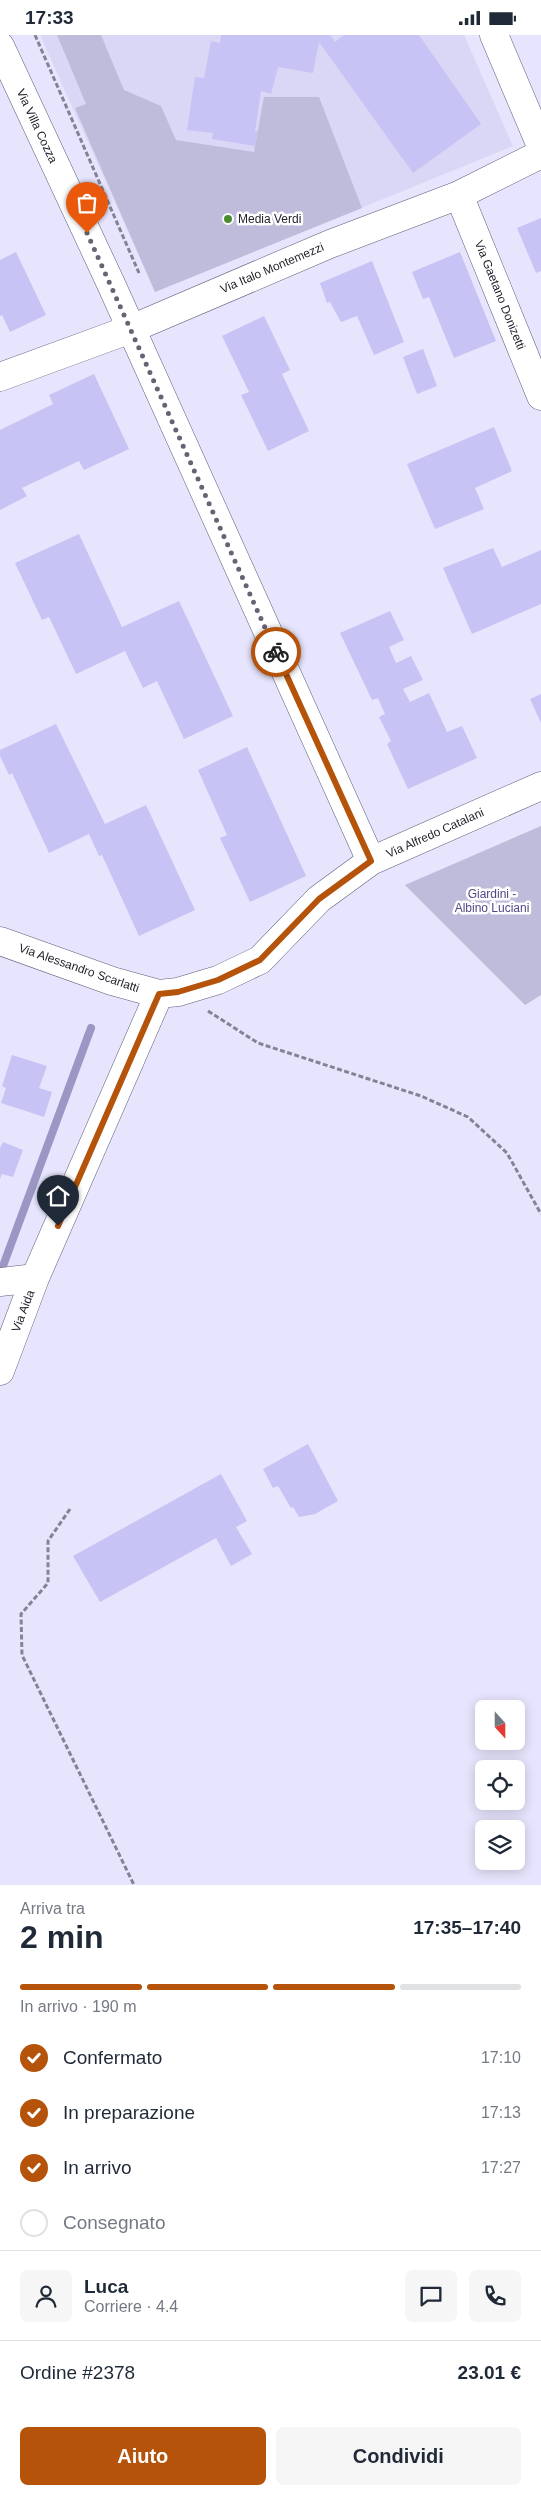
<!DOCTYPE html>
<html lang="it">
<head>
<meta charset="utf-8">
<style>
	:root { --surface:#fff; --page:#f6f6f7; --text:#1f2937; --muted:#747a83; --line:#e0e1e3; --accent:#b45309 }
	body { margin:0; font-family:Arial,sans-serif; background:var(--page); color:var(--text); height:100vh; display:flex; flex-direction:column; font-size:19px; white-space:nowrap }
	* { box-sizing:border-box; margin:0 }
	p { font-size:16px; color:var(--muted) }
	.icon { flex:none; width:28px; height:28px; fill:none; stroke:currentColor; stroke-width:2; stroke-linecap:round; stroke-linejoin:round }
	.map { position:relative; height:1850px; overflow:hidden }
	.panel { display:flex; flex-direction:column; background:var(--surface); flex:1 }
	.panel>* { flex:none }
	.needle { width:32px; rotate:159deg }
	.fabs { position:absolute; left:475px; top:1665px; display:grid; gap:10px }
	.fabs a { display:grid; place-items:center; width:50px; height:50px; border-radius:8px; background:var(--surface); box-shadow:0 2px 12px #0003; font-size:25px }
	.pin { position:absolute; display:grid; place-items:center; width:42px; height:42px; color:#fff; margin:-51px -21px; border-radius:50% 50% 50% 0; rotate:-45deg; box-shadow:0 0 5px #0007 }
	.pin .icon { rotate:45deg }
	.courier { position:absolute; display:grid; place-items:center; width:50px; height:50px; margin:-25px; border:4px solid #b45309; border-radius:50%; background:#fff; color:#222; box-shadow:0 1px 6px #0007 }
	.headline em { font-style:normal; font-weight:600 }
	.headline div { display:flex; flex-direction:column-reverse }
	.headline { display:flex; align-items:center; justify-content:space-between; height:85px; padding:0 20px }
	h1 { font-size:32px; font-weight:600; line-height:38px }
	.bar { display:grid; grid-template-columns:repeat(4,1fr); gap:8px 5px; align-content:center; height:60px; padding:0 20px }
	.bar i { height:6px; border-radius:4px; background:var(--line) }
	.bar .on { background:var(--accent) }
	.bar p { grid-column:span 4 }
	.line { display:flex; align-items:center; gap:12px; padding:0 20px; border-top:1px solid var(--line) }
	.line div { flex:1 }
	.round { display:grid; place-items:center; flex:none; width:52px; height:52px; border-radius:8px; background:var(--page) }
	ol { padding:0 20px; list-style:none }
	li { display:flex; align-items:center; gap:15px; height:55px }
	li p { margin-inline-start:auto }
	li .icon { padding:5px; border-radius:50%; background:var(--accent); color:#fff; stroke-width:4 }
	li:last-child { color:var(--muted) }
	li i { width:28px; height:28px; border:2px solid var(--line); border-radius:50% }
	.button { display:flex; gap:10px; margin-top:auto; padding:10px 20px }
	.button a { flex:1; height:58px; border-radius:8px; background:var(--accent); color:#fff; font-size:20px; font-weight:600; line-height:58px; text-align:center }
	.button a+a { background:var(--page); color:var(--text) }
	.status { display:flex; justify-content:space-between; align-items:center; height:35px; padding:0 25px; background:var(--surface); direction:ltr }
	.status svg { height:14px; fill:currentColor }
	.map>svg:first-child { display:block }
</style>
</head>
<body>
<div class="status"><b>17:33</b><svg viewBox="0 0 49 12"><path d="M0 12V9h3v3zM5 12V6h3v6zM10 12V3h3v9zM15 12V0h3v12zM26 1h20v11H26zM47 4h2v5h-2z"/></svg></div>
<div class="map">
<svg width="541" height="1850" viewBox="0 0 541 1850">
	<rect width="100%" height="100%" fill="#e6e5fd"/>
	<path fill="#d9d7f5" d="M40 0H464L513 111 155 257Z"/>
	<path fill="#bebcda" d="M57 0H101L124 55 161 71 176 105 254 117 264 62H319L362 173 155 257 75 73 86 69Z
		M541 791V960L525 970 405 850Z"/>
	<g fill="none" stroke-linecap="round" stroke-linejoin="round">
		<path stroke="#9a97c5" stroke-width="8" d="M0 1239 91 993"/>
	</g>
	<path fill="#c7c3f4" d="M221 0H330L335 7 344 0H419L481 89 413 138 319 7 313 38 278 32 271 59 261 56 255 96H258L255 111 212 104 213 98 187 95 195 42 204 43 211 6 220 8Z
		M541 183V236L536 238 517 193Z
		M16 217 46 280 10 297 2 280 0 281V225Z
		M460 217 496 306 454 323 429 262 423 264 412 237Z
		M372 226 404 307 374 320 357 281 341 287 330 267 327 268 320 248Z
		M264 281 290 335 282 339 309 396 268 416 241 360 249 357 222 301Z
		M423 314 437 351 417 359 403 322Z
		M94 339 129 414 84 435 79 426 22 453 27 461 0 475V395L53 369 49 360Z
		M494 392 512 436 475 453 484 474 435 494 407 429Z
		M79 499 122 592 179 566 233 681 184 704 157 646 143 653 125 616 76 639 49 582 42 585 15 528Z
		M493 513 502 532 541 515V569L472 599 443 533Z
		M390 576 404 605 389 612 396 628 411 621 423 645 403 654 410 667 429 658 447 697 462 691 477 723 408 754 387 709 391 706 379 682 385 679 378 663 372 665 340 598Z
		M541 659V688L530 664Z
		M56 689 105 789 146 770 195 875 139 901 102 820 99 821 89 799 49 818 12 738 9 740 0 721V715Z
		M247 712 306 841 250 867 220 803 227 800 198 735Z
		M12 1020 47 1031 39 1053 52 1057 44 1082 1 1068 6 1053 2 1051Z
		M3 1107 23 1115 13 1142 2 1139 0 1144V1113Z
		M308 1409 338 1466 315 1479 299 1482 293 1472 291 1473 278 1451 273 1453 263 1434Z
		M221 1439 247 1486 236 1492 252 1519 231 1531 216 1503 100 1567 73 1521Z"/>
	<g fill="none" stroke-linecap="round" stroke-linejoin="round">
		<defs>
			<path id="street" d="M494 0 541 111
				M0 11 111 249 371 826
				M459 160 541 361
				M0 342 131 294 330 209 459 160 541 119
				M0 906 112 946 159 959 178 957 218 945 260 925 319 864 371 826 541 751
				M0 1247 35 1243
				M0 1336 35 1243 159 959"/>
		</defs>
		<use href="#street" stroke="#5f5d77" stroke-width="29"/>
		<path stroke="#848394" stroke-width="3" stroke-dasharray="5 2.5" stroke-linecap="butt" d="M35 0 139 238
			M208 976 258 1008 421 1061 468 1082 507 1118 541 1179
			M70 1474 48 1506V1548L21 1579 22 1620 134 1850"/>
		<use href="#street" stroke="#fff" stroke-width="28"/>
	</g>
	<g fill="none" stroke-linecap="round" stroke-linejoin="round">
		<path stroke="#646473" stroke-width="5" stroke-dasharray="0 9" d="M87 198 276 617"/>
		<path stroke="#b45309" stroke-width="6" d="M58 1191 159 959 178 957 218 945 260 925 319 864 371 826 276 617"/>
	</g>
	<circle fill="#498c2f" stroke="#fff" stroke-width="2" cx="228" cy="184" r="5"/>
	<g text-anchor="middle" stroke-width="5" stroke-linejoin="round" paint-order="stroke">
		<g font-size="12" fill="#1e1e28" stroke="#fff">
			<text transform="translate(37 91) rotate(65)" y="4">Via Villa Cozza</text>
			<text transform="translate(272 233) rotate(-23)" y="4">Via Italo Montemezzi</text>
			<text transform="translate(500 260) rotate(68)" y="4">Via Gaetano Donizetti</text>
			<text transform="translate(435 798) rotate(-24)" y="4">Via Alfredo Catalani</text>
			<text transform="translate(79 933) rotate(19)" y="4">Via Alessandro Scarlatti</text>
			<text transform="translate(23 1276) rotate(-69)" y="4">Via Aida</text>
		</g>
		<g font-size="12" fill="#1e1e28" stroke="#fff" text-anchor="start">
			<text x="238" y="188">Media Verdi</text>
		</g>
		<g font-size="12" fill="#524986" stroke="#fff">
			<text x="492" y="863">Giardini -<tspan x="492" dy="14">Albino Luciani</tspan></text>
		</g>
	</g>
</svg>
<div class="fabs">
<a><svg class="needle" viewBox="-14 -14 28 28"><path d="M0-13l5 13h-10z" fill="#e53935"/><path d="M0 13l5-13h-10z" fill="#747a83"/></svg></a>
<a><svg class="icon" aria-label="locate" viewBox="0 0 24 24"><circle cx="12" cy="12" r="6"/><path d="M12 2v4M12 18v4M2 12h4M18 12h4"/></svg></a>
<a><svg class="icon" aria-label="layers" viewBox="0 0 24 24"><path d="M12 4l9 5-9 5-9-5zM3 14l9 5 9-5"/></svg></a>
</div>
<div class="pin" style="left:87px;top:198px;background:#ea580c"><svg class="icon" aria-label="bag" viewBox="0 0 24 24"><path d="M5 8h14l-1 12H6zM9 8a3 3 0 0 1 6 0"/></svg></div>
<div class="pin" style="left:58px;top:1191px;background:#1f2937"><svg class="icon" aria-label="home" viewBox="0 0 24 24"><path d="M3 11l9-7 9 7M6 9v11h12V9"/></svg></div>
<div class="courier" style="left:276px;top:617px"><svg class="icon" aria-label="bike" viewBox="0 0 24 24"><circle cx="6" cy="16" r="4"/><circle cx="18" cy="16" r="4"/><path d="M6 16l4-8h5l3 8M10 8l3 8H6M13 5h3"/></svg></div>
</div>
<section class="panel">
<div class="headline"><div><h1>2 min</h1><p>Arriva tra</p></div><em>17:35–17:40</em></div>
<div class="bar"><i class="on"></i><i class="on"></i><i class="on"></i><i></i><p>In arrivo · 190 m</p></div>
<ol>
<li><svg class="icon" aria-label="check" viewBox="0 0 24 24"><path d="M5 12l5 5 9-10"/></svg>Confermato<p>17:10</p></li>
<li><svg class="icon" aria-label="check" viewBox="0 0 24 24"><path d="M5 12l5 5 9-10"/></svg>In preparazione<p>17:13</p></li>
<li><svg class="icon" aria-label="check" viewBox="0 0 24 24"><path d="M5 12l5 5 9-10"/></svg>In arrivo<p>17:27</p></li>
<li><i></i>Consegnato</li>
</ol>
<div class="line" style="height:90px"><a class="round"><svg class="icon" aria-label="person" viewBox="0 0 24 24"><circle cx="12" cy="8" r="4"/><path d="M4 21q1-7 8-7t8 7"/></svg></a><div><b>Luca</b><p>Corriere · 4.4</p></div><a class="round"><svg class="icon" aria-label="chat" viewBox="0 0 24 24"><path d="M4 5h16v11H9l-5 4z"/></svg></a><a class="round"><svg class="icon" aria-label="phone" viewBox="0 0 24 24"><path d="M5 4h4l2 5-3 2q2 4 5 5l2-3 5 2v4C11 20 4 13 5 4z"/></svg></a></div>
<div class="line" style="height:65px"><div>Ordine #2378</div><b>23.01 €</b></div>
<div class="button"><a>Aiuto</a><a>Condividi</a></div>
</section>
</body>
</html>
